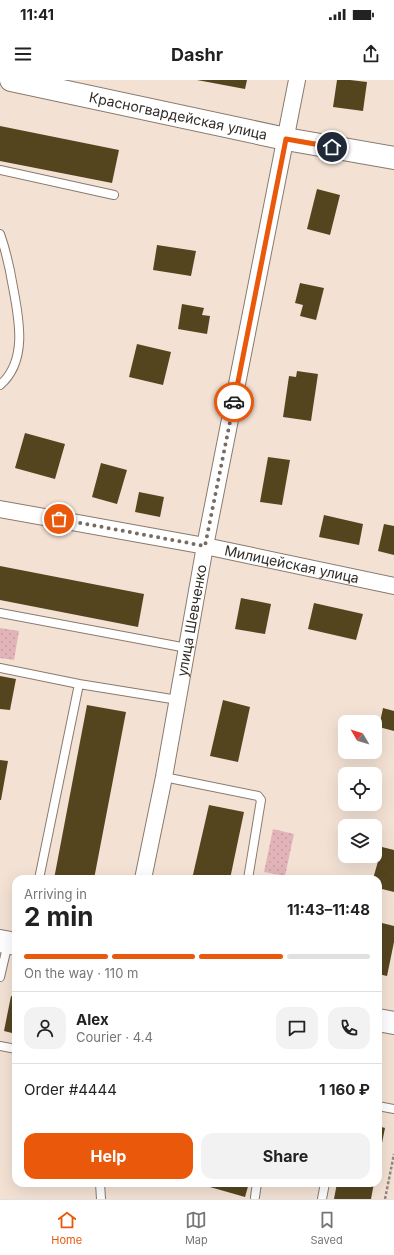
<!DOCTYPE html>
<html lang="en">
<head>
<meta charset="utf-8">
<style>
	:root { --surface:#fff; --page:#f2f2f2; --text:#222; --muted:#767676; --line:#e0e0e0; --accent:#ea580c }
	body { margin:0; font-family:Inter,sans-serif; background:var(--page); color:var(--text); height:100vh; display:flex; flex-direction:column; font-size:15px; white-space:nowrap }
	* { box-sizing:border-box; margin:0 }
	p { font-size:13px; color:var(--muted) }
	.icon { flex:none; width:22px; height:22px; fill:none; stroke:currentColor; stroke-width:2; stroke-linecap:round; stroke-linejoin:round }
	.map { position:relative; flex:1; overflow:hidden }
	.drawer { position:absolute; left:12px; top:795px; width:370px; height:312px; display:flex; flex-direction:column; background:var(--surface); border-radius:12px; box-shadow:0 4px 16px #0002 }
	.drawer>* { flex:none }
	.needle { width:26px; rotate:308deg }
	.tools { position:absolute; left:338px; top:635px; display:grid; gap:8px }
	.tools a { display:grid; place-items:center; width:44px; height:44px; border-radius:8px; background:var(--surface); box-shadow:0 4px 16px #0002; font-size:20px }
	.pin { position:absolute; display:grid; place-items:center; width:34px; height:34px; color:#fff; margin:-17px; border:2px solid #fff; border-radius:50%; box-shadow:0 1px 4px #0007 }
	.courier { position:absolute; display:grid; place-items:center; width:40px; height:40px; margin:-20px; border:3px solid #ea580c; border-radius:50%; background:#fff; color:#222; box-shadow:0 1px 5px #0007 }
	.head em { font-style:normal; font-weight:700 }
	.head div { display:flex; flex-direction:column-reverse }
	.head { display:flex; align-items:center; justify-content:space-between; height:68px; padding:0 12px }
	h1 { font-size:26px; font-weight:700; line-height:30px }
	.bar { display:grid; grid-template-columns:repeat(4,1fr); gap:6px 4px; align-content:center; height:48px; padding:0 12px }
	.bar i { height:5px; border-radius:3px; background:var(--line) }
	.bar .selected { background:var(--accent) }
	.bar p { grid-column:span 4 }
	.line { display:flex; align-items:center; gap:10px; padding:0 12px; border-top:1px solid var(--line) }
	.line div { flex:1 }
	.round { display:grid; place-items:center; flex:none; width:42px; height:42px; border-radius:12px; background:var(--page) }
	.button { display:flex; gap:8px; margin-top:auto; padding:8px 12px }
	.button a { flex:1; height:46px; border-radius:12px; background:var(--accent); color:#fff; font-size:16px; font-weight:700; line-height:46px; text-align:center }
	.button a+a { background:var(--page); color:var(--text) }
	.status { display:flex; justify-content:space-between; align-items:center; height:28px; padding:0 20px; background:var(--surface); direction:ltr }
	.status svg { height:11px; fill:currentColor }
	header { display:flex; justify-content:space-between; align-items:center; height:52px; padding:0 12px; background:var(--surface); font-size:18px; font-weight:700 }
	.dock { display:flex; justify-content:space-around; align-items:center; height:56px; border-top:1px solid var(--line); background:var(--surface); font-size:11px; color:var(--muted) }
	.dock a { display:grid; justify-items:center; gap:2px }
	.dock .selected { color:var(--accent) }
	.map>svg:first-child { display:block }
</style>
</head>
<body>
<div class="status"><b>11:41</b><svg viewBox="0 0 49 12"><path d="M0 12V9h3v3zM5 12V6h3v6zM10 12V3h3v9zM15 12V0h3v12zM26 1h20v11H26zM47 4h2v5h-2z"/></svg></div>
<header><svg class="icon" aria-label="menu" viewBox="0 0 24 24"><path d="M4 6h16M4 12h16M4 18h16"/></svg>Dashr<svg class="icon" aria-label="share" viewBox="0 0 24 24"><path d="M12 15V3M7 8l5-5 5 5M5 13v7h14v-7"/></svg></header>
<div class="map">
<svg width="394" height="1119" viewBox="0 0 394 1119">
	<defs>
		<pattern id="grass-dots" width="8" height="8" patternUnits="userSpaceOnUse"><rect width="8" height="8" fill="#e2b4ba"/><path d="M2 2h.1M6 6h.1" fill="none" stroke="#c29ba0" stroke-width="1.8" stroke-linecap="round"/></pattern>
	</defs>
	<rect width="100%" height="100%" fill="#f3e2d4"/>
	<path fill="url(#grass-dots)" d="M0 548 19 551 14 580 0 578Z
		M273 749 294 754 285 796 264 792Z"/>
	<path fill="#55451f" d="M197 0H247L245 9Z
		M337 0H350L367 2 363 31 333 27Z
		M0 46 119 70 112 103 0 81Z
		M317 109 340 115 330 155 307 149Z
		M157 165 196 171 191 196 153 190Z
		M300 203 324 208 316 240 300 236 303 225 295 223Z
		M182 224 204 228 202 235 210 236 207 254 178 249Z
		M137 264 171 272 163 305 129 297Z
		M297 291 318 294 311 341 283 337 289 296 296 297Z
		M25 353 65 364 55 399 15 388Z
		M268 377 290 380 282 425 260 422Z
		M101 383 127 390 117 424 92 417Z
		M139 412 164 417 160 437 135 432Z
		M324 435 363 444 359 465 319 457Z
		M384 444 394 446V475L378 471Z
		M0 486 144 514 138 547 0 520Z
		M241 518 271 524 265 554 235 549Z
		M314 523 363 534 356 560 308 549Z
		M0 596 16 599 10 630 0 629Z
		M223 620 250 627 238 682 210 676Z
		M87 625 126 632 94 799H54Z
		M383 628 394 631V651L379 647Z
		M0 680 8 681 1 720H0Z
		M209 725 244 732 230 799H192Z
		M382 767 394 770V812L378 808V799H373Z
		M378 842 394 846V862L387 896 378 894Z
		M11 916 16 917V954L4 951Z
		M378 1046 385 1048 379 1078H378Z
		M196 1103H249L245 1117Z
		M337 1103H374L371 1119H334Z"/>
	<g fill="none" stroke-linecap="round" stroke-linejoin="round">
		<defs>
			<path id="lane" d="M0 90 114 115
				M0 154C6 171 10 189 13 207 19 239 28 281 0 305
				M0 533 187 568
				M0 588 79 604 39 799
				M79 604 178 620
				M164 697 258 716 261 720 248 799
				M0 897 8 863
				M0 966 16 969
				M378 1026 394 1029
				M100 1103 101 1119
				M255 1117 257 1103
				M322 1119 325 1103"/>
			<g id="street">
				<path id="s1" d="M0 429 205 466 394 506"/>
				<path id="s2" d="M143 799 164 697 205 466 297 0"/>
			</g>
			<g id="secondary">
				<path id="s3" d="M11 0 286 59 394 78"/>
				<path d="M0 861 16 864"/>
				<path d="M378 940 394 943"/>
			</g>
		</defs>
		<use href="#lane" stroke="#8a7a6e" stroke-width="10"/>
		<use href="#street" stroke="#8a7a6e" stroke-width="18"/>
		<use href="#secondary" stroke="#8a7a6e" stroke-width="24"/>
		<path stroke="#93877e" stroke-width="2.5" stroke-dasharray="3 2" stroke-linecap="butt" d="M385 1119 394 1074"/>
		<use href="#lane" stroke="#fff" stroke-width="8"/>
		<use href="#street" stroke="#fff" stroke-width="16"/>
		<use href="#secondary" stroke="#fff" stroke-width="22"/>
	</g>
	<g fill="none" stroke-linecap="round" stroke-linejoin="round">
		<path stroke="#766c64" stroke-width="4" stroke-dasharray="0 7.2" d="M59 439 205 466 234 322"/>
		<path stroke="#ea580c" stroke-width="5" d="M234 322 286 59 332 67"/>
	</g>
	<g text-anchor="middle" stroke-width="4" stroke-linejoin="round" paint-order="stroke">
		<g font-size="14" fill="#332d28" stroke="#f3e2d4">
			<text dy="5" stroke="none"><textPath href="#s3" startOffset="171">Красногвардейская улица</textPath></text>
			<text dy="5" stroke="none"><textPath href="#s1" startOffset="297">Милицейская улица</textPath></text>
			<text dy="5" stroke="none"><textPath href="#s2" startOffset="263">улица Шевченко</textPath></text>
		</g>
	</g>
</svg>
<div class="tools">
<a><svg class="needle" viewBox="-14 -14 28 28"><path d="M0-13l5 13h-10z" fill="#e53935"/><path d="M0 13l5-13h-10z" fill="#767676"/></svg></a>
<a><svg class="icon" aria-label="locate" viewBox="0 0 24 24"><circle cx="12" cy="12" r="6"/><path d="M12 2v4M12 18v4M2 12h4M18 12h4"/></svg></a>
<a><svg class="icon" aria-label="layers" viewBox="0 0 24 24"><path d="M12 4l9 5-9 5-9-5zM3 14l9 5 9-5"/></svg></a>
</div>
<div class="pin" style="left:59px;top:439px;background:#ea580c"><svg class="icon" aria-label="bag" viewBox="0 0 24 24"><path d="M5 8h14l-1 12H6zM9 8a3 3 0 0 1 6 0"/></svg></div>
<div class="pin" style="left:332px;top:67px;background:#1f2937"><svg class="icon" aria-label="home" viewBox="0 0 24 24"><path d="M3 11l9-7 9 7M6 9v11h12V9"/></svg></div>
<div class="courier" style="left:234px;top:322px"><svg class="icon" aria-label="car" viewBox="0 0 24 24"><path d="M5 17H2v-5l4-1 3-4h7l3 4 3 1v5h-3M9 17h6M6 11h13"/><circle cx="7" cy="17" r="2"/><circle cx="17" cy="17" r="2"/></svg></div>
<section class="drawer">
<div class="head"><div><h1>2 min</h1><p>Arriving in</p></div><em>11:43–11:48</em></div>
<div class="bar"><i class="selected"></i><i class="selected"></i><i class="selected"></i><i></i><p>On the way · 110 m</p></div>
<div class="line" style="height:72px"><a class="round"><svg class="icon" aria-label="person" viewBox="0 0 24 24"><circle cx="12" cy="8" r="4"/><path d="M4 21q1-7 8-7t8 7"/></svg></a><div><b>Alex</b><p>Courier · 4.4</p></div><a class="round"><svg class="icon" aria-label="chat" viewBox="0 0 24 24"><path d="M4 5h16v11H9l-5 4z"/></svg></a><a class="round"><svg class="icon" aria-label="phone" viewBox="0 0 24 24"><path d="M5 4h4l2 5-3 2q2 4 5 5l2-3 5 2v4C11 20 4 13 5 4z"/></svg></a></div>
<div class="line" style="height:52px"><div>Order #4444</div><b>1 160 ₽</b></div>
<div class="button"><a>Help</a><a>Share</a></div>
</section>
</div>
<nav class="dock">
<a class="selected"><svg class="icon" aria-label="home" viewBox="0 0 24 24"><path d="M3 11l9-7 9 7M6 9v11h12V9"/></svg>Home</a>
<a><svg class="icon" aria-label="map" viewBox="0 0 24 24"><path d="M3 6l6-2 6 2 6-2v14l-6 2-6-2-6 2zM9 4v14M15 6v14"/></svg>Map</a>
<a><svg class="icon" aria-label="saved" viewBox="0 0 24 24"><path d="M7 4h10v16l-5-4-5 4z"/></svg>Saved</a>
</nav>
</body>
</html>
